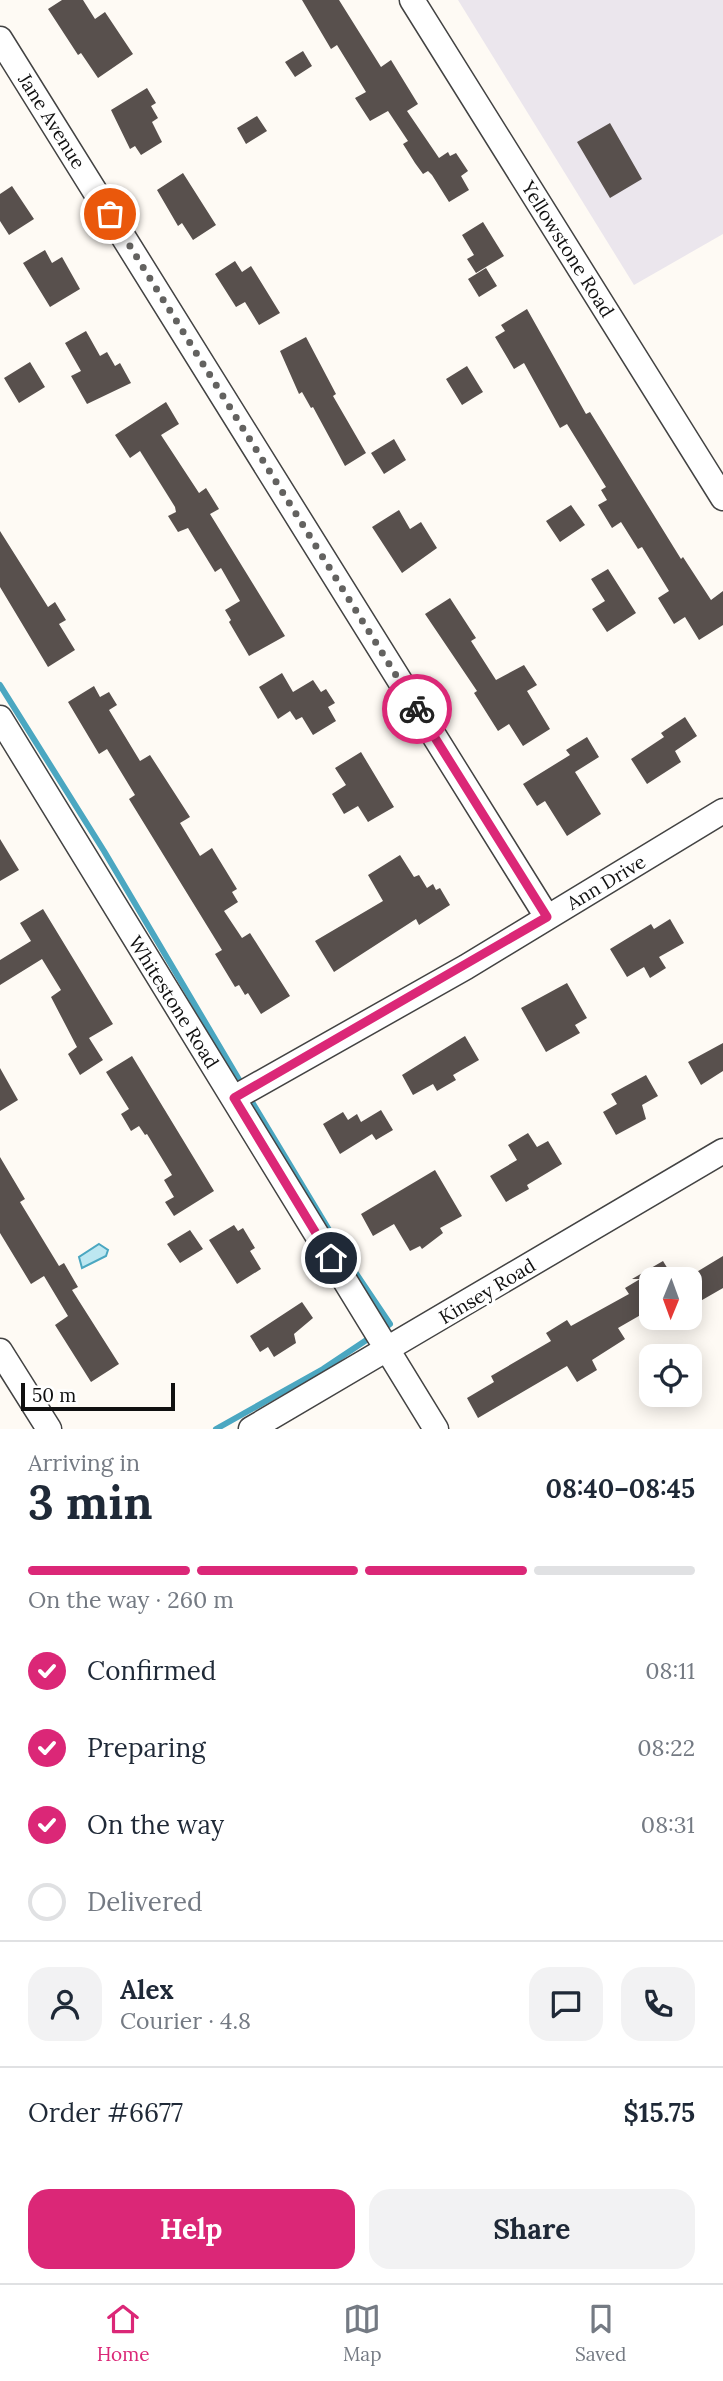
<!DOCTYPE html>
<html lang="en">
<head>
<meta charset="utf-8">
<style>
	:root { --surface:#fff; --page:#f2f2f3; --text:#1f2937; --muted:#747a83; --line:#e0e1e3; --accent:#db2777 }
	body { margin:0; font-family:Lora,serif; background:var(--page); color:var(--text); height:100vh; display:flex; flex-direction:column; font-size:26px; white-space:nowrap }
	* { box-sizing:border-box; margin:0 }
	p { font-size:23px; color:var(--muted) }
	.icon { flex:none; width:38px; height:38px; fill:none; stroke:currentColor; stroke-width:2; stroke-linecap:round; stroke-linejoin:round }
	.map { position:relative; height:1429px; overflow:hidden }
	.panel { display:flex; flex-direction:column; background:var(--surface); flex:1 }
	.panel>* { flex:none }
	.needle { width:46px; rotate:181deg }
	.tools { position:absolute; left:639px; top:1267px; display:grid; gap:14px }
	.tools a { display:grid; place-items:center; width:63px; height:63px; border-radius:14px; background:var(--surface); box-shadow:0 4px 18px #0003; font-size:35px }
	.scale { position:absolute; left:21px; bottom:18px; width:154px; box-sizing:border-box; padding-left:7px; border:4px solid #101010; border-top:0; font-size:19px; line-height:24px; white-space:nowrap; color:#101010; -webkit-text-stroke:5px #fff; paint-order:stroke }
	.pin { position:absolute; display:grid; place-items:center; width:60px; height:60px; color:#fff; margin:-30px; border:4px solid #fff; border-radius:50%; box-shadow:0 2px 7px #0007 }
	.courier { position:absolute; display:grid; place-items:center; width:70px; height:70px; margin:-35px; border:5px solid #db2777; border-radius:50%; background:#fff; color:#222; box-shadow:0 2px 9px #0007 }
	.headline em { font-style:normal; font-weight:800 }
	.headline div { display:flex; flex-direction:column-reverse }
	.headline { display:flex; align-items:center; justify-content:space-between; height:119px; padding:0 28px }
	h1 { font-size:46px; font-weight:800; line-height:52px }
	.bar { display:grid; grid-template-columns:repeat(4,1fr); gap:10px 7px; align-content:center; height:84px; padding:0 28px }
	.bar i { height:9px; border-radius:5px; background:var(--line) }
	.bar .selected { background:var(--accent) }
	.bar p { grid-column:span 4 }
	.line { display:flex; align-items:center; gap:18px; padding:0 28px; border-top:2px solid var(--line) }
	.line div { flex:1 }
	.round { display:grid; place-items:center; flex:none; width:74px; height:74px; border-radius:21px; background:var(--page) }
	ol { padding:0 28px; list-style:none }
	li { display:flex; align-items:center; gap:21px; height:77px }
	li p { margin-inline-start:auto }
	li .icon { padding:7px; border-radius:50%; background:var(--accent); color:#fff; stroke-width:4 }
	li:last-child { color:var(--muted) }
	li i { width:38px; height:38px; border:4px solid var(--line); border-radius:50% }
	.button { display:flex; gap:14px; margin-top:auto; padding:14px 28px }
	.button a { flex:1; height:80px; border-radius:21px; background:var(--accent); color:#fff; font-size:28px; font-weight:800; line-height:80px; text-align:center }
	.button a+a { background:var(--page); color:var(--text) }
	.tabs { display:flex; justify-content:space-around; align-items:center; height:98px; border-top:2px solid var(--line); background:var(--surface); font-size:19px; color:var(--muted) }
	.tabs a { display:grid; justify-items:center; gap:4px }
	.tabs .selected { color:var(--accent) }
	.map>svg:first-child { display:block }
</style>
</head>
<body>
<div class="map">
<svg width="723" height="1429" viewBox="0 0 723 1429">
	<rect width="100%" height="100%" fill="#fefaf4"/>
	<path fill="#ebe6ed" d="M458 0H723V234L634 285Z"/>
	<path fill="#bde7f1" stroke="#4ba7c1" stroke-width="2" d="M99 1244 108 1250 106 1256 82 1268 79 1257Z"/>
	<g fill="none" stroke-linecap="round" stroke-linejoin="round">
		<path stroke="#4ba7c1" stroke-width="6" d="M0 685 104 851 244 1088
			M249 1097 349 1263 390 1324 383 1329
			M216 1429 323 1369 374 1335"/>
	</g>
	<path fill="#58504d" d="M62 0H83L95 19 105 12 133 54 98 78 81 53 78 55 48 9Z
		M302 0H339L381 67 391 60 418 104 407 111 439 158 448 152 450 156 456 153 468 171 461 176 469 190 449 202 432 175 428 171 423 174 415 163 403 144 408 141 388 111 370 121 355 98 366 92 337 45 331 49Z
		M303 51 312 66 295 77 285 62Z
		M147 88 156 103 151 106 158 118 152 122 162 142 141 155 135 146 130 149 111 110Z
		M257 116 267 131 246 144 237 128Z
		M610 123 642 179 610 198 577 142Z
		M183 173 216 225 193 240 182 223 178 226 157 190Z
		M12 186 34 219 9 235 0 221V194Z
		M483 222 504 256 476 273 467 259 474 255 462 235Z
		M45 250 52 263 62 257 80 289 50 307 23 263Z
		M235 261 242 272 251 266 280 313 259 325 245 302 236 307 215 274Z
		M486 268 497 286 479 297 468 279Z
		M527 309 586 414 590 412 681 559 683 557 711 600 723 591V625L699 640 685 617 674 624 658 598 669 591 642 547 638 549 621 522 612 528 598 505 607 500 601 490 606 487 567 424 560 428 524 363 514 369 495 337 505 331 501 325Z
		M86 331 100 356 107 352 115 366 120 363 131 383 87 404 71 376 81 371 65 343Z
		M306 337 336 394 333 396 366 453 345 466 313 407 311 408 302 392 299 394 280 351Z
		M30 362 45 387 19 403 4 378Z
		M467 366 483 392 462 405 446 379Z
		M166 402 179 424 161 435 199 493 206 488 219 509 210 514 285 636 249 656 229 622 231 620 225 610 240 601 221 568 215 572 188 528 178 532 168 516 176 512 175 507 140 451 130 458 115 435Z
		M394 439 406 460 384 474 371 453Z
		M571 505 585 525 560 542 546 521Z
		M399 510 410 529 421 522 437 548 402 573 372 527Z
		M0 531 48 607 55 602 66 620 59 624 75 650 48 667 0 587Z
		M608 569 636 613 607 632 592 609 605 601 591 579Z
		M450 598 476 638 471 641 496 680 524 665 537 685 527 691 550 729 523 746 509 724 498 731 474 693 477 691 425 614Z
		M282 673 293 692 313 680 321 692 326 689 335 703 328 707 336 721 313 735 302 717 296 720 290 711 278 719 259 687Z
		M94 686 100 697 109 692 117 705 109 710 140 761 150 755 190 817 180 823 200 856 212 848 237 889 232 892 238 902 224 911 242 938 250 933 290 996 261 1014 248 993 245 995 239 985 235 987 215 954 222 950 129 799 135 795 107 749 99 754 68 702Z
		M685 717 697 736 675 751 681 762 647 784 631 759 664 737 661 733Z
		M587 737 599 757 575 772 601 814 567 836 545 801 537 806 523 784 570 755 566 750Z
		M361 752 394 807 368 822 358 806 344 814 332 794 346 785 335 768Z
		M0 839 19 870 0 881Z
		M400 855 414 877 419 875 427 888 433 884 436 890 440 888 450 905 419 925 416 919 334 972 315 941 383 901 368 875Z
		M43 909 113 1024 89 1038 103 1060 80 1075 68 1054 77 1047 51 997 61 990 42 959 0 985V960L31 941 20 923Z
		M670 919 684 943 659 957 666 968 650 978 644 967 627 977 610 949 651 924 654 929Z
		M567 983 587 1018 575 1025 580 1033 546 1052 521 1008Z
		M465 1036 479 1060 453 1075 456 1080 437 1091 433 1084 413 1095 402 1075Z
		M723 1043V1071L701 1085 688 1062Z
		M132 1056 214 1191 174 1216 165 1202 174 1197 164 1180 172 1175 147 1134 145 1135 139 1126 131 1131 121 1114 129 1109 106 1072Z
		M0 1068 18 1100 0 1111Z
		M646 1075 658 1096 642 1105 646 1119 616 1135 603 1112 617 1104 611 1094Z
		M381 1110 393 1130 376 1140 372 1134 340 1154 323 1124 343 1112 348 1120 357 1114 361 1122Z
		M528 1133 537 1147 548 1141 562 1164 527 1185 529 1189 506 1202 490 1176 517 1160 508 1145Z
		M0 1157 25 1199 20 1202 59 1266 64 1263 78 1287 72 1290 119 1364 91 1382 55 1325 68 1316 44 1276 31 1284 0 1233Z
		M435 1170 462 1216 440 1228 443 1233 422 1249 420 1246 410 1251 394 1224 373 1236 361 1214Z
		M234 1225 238 1231 243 1228 255 1248 250 1251 261 1269 237 1284 209 1240Z
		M190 1230 203 1249 180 1263 167 1244Z
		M723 1256V1288L690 1307V1276Z
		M663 1261 674 1279H651V1309L618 1328 625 1339 592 1360 597 1370 577 1382 567 1366 478 1418 467 1398 494 1382 491 1376 551 1341 546 1333 567 1320 571 1326 629 1294 625 1288 640 1279H632Z
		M302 1302 313 1318 294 1334 296 1343 274 1357 268 1347 260 1352 250 1336Z"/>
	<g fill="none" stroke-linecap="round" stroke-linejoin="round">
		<defs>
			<path id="minor" d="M412 0 723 498
				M0 39 547 917
				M0 718 436 1429
				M234 1098 466 967 723 811
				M0 1351 49 1429
				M251 1429 723 1151"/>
		</defs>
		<use href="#minor" stroke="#434343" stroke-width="27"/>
		<use href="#minor" stroke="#fff" stroke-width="24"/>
	</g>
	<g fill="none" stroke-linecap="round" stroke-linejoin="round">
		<path stroke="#636260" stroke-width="7" stroke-dasharray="0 12.6" d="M110 214 417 709"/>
		<path stroke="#db2777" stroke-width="9" d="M331 1258 234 1098 547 917 417 709"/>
	</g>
	<g text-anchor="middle" stroke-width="7" stroke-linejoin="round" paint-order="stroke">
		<g font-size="19" fill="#101010" stroke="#fff">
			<text transform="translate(52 121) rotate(58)" y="7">Jane Avenue</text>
			<text transform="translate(568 249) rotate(58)" y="7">Yellowstone Road</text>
			<text transform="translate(606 882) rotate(-31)" y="7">Ann Drive</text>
			<text transform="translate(174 1002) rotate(58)" y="7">Whitestone Road</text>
			<text transform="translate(487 1291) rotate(-31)" y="7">Kinsey Road</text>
		</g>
	</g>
</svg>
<div class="tools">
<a><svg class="needle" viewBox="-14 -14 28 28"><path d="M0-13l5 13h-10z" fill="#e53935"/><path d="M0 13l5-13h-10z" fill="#747a83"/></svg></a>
<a><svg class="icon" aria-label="locate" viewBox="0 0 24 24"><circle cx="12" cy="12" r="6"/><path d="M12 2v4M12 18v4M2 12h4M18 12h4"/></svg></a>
</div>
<div class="scale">50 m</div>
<div class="pin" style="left:110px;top:214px;background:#ea580c"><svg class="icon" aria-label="bag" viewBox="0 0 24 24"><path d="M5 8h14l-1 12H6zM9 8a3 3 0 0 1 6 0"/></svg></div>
<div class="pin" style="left:331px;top:1258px;background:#1f2937"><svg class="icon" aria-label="home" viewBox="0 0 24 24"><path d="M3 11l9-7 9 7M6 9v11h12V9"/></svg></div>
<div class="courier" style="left:417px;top:709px"><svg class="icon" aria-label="bike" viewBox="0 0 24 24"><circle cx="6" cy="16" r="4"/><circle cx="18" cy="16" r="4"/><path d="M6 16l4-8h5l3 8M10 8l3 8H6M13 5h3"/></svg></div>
</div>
<section class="panel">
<div class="headline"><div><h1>3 min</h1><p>Arriving in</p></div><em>08:40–08:45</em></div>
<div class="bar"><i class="selected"></i><i class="selected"></i><i class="selected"></i><i></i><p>On the way · 260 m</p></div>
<ol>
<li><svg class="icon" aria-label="check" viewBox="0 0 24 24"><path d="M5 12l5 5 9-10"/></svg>Confirmed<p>08:11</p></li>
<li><svg class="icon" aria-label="check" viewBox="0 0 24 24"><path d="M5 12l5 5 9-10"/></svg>Preparing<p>08:22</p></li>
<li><svg class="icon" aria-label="check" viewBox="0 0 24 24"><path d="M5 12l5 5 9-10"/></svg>On the way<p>08:31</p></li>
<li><i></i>Delivered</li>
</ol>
<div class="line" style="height:126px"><a class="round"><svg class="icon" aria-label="person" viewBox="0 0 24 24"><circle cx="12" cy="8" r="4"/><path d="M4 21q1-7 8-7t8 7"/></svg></a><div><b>Alex</b><p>Courier · 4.8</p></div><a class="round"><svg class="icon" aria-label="chat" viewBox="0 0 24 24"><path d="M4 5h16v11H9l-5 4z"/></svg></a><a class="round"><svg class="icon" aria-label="phone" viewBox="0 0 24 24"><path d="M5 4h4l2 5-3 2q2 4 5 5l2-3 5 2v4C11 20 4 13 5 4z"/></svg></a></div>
<div class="line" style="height:91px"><div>Order #6677</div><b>$15.75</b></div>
<div class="button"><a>Help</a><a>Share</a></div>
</section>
<nav class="tabs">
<a class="selected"><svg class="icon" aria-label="home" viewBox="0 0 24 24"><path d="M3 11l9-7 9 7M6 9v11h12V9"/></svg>Home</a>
<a><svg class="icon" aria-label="map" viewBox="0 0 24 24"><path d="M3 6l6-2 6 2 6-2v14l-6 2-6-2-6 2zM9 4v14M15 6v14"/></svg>Map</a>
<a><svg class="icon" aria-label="saved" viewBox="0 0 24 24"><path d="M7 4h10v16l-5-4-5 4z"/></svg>Saved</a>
</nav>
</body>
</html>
